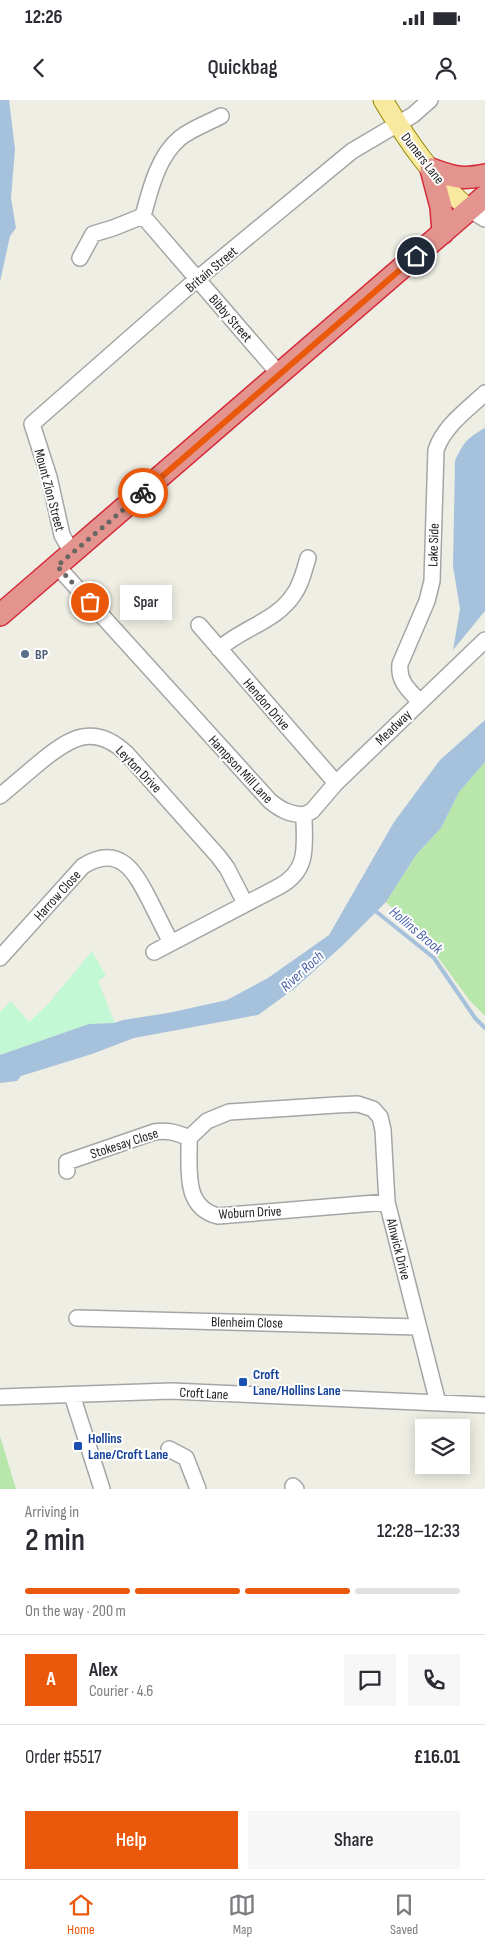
<!DOCTYPE html>
<html lang="en">
<head>
<meta charset="utf-8">
<style>
	:root { --surface:#fff; --page:#f7f7f7; --text:#2b2b33; --muted:#7c7c81; --line:#e1e1e2; --accent:#ea580c }
	body { margin:0; font-family:"Sofia Sans Condensed",sans-serif; background:var(--page); color:var(--text); height:100vh; display:flex; flex-direction:column; font-size:19px; white-space:nowrap }
	* { box-sizing:border-box; margin:0 }
	p { font-size:16px; color:var(--muted) }
	.icon { flex:none; width:28px; height:28px; fill:none; stroke:currentColor; stroke-width:2; stroke-linecap:round; stroke-linejoin:round }
	.map { position:relative; height:1389px; overflow:hidden }
	.sheet { display:flex; flex-direction:column; background:var(--surface); flex:1 }
	.sheet>* { flex:none }
	.buttons { position:absolute; left:415px; top:1319px; display:grid; gap:10px }
	.buttons a { display:grid; place-items:center; width:55px; height:55px; border-radius:0px; background:var(--surface); box-shadow:0 2px 12px #0003; font-size:25px }
	.pin { position:absolute; display:grid; place-items:center; width:42px; height:42px; color:#fff; margin:-21px; border:2px solid #fff; border-radius:50%; box-shadow:0 1px 5px #0007 }
	.courier { position:absolute; display:grid; place-items:center; width:50px; height:50px; margin:-25px; border:4px solid #ea580c; border-radius:50%; background:#fff; color:#222; box-shadow:0 1px 6px #0007 }
	.bubble { position:absolute; height:35px; border-radius:0px; background:var(--surface); box-shadow:0 2px 12px #0003; font-size:16px; font-weight:600; line-height:35px; text-align:center }
	.headline em { font-style:normal; font-weight:600 }
	.headline div { display:flex; flex-direction:column-reverse }
	.headline { display:flex; align-items:center; justify-content:space-between; height:85px; padding:0 25px }
	h1 { font-size:32px; font-weight:600; line-height:38px }
	.bar { display:grid; grid-template-columns:repeat(4,1fr); gap:8px 5px; align-content:center; height:60px; padding:0 25px }
	.bar i { height:6px; border-radius:4px; background:var(--line) }
	.bar .selected { background:var(--accent) }
	.bar p { grid-column:span 4 }
	.line { display:flex; align-items:center; gap:12px; padding:0 25px; border-top:1px solid var(--line) }
	.line div { flex:1 }
	.round { display:grid; place-items:center; flex:none; width:52px; height:52px; border-radius:0px; background:var(--page) }
	.button { display:flex; gap:10px; margin-top:auto; padding:10px 25px }
	.button a { flex:1; height:58px; border-radius:0px; background:var(--accent); color:#fff; font-size:20px; font-weight:600; line-height:58px; text-align:center }
	.button a+a { background:var(--page); color:var(--text) }
	.status { display:flex; justify-content:space-between; align-items:center; height:35px; padding:0 25px; background:var(--surface); direction:ltr }
	.status svg { height:14px; fill:currentColor }
	header { display:flex; justify-content:space-between; align-items:center; height:65px; padding:0 25px; background:var(--surface); font-size:22px; font-weight:600 }
	.tab-bar { display:flex; justify-content:space-around; align-items:center; height:70px; border-top:1px solid var(--line); background:var(--surface); font-size:14px; color:var(--muted) }
	.tab-bar a { display:grid; justify-items:center; gap:2px }
	.tab-bar .selected { color:var(--accent) }
	.map>svg:first-child { display:block }
</style>
</head>
<body>
<div class="status"><b>12:26</b><svg viewBox="0 0 49 12"><path d="M0 12V9h3v3zM5 12V6h3v6zM10 12V3h3v9zM15 12V0h3v12zM26 1h20v11H26zM47 4h2v5h-2z"/></svg></div>
<header><svg class="icon" aria-label="back" viewBox="0 0 24 24"><path d="M15 5l-7 7 7 7"/></svg>Quickbag<svg class="icon" aria-label="person" viewBox="0 0 24 24"><circle cx="12" cy="8" r="4"/><path d="M4 21q1-7 8-7t8 7"/></svg></header>
<div class="map">
<svg width="485" height="1389" viewBox="0 0 485 1389">
	<rect width="100%" height="100%" fill="#efeee4"/>
	<path fill="#b9e7ab" d="M485 662V916L470 901 429 845 386 802 416 755 441 728 459 692Z
		M0 1336 16 1389H0Z"/>
	<path fill="#c2f8d4" d="M92 851 106 876 98 881 115 923 89 924 0 955V912L11 901 29 922 49 903Z"/>
	<path fill="#a6c1db" d="M0 0H9L15 49 11 98 16 128 10 136 0 182Z
		M485 328V511L453 550 460 509 453 466 455 361C463 343 467 338 485 328Z
		M485 620V662L459 692 441 728 416 755 386 802 343 845 294 889 258 915 134 938 92 954 21 976 17 981 0 983V955L89 924 114 923 123 920 168 913 227 900 268 878 329 835 394 722 440 660Z"/>
	<g fill="none" stroke-linecap="round" stroke-linejoin="round">
		<path stroke="#a6c1db" stroke-width="4" d="M373 809 434 858 475 918 485 928"/>
		<defs>
			<path id="minor" d="M470 110 485 119
				M143 116 280 275
				M80 158 93 134 113 128 143 116C150 90 158 56 180 38 191 29 208 23 221 16
				M72 453 62 435 49 377 32 324 197 179 352 51 413 15 430 0
				M57 466 270 701C281 710 289 714 304 715
				M199 525 336 683
				M219 549C242 528 277 521 294 494 302 483 304 470 308 458
				M420 602C409 590 398 582 400 564L427 501 432 481 436 350C444 326 467 310 485 293
				M0 696C13 685 26 674 39 663 69 638 94 622 127 654L218 756 227 768 245 803
				M304 715 312 711 336 683 485 540
				M154 852 280 786C310 769 304 745 304 715
				M0 858 83 766C120 743 135 772 150 801 157 815 164 829 171 843
				M67 1071V1062L154 1032C167 1030 176 1032 189 1038
				M387 1102 218 1116C182 1107 190 1067 189 1038L207 1021 229 1012 336 1005 358 1004 373 1009 380 1017 383 1030 387 1102 438 1303
				M77 1218 418 1227
				M72 1295 102 1389
				M0 1297 171 1291 485 1305
				M169 1349 186 1358 198 1389
				M293 1386 296 1389"/>
			<path id="major" d="M383 0C407 40 434 80 470 110"/>
			<path id="highway" d="M431 69 441 107 443 133
				M431 69C453 77 461 80 485 75
				M0 515 485 96"/>
		</defs>
		<use href="#minor" stroke="#a5a5a5" stroke-width="18"/>
		<use href="#major" stroke="#938904" stroke-width="21"/>
		<use href="#highway" stroke="#d52938" stroke-width="24"/>
		<use href="#minor" stroke="#fff" stroke-width="15"/>
		<use href="#major" stroke="#f9e99f" stroke-width="19"/>
		<use href="#highway" stroke="#e4948e" stroke-width="21"/>
	</g>
	<g fill="none" stroke-linecap="round" stroke-linejoin="round">
		<path stroke="#676763" stroke-width="5" stroke-dasharray="0 9" d="M90 502 57 466 143 393"/>
		<path stroke="#ea580c" stroke-width="6" d="M143 393 416 156"/>
	</g>
	<circle fill="#5c6f8a" stroke="#fff" stroke-width="2" cx="25" cy="554" r="5"/>
	<g fill="#1a4fb4" stroke="#fff" stroke-width="2">
		<rect x="238" y="1277" width="10" height="10" rx="2.5"/>
		<rect x="73" y="1341" width="10" height="10" rx="2.5"/>
	</g>
	<g text-anchor="middle" stroke-width="4" stroke-linejoin="round" paint-order="stroke">
		<g font-size="14" fill="#1e1e1e" stroke="#fff">
			<text transform="translate(423 58) rotate(52)" y="5">Dumers Lane</text>
			<text transform="translate(211 169) rotate(-40)" y="5">Britain Street</text>
			<text transform="translate(231 218) rotate(49)" y="5">Bibby Street</text>
			<text transform="translate(50 390) rotate(75)" y="5">Mount Zion Street</text>
			<text transform="translate(433 445) rotate(-88)" y="5">Lake Side</text>
			<text transform="translate(267 604) rotate(49)" y="5">Hendon Drive</text>
			<text transform="translate(393 627) rotate(-44)" y="5">Meadway</text>
			<text transform="translate(139 669) rotate(46)" y="5">Leyton Drive</text>
			<text transform="translate(241 669) rotate(47)" y="5">Hampson Mill Lane</text>
			<text transform="translate(57 795) rotate(-48)" y="5">Harrow Close</text>
			<text transform="translate(124 1043) rotate(-18)" y="5">Stokesay Close</text>
			<text transform="translate(250 1112) rotate(-3)" y="5">Woburn Drive</text>
			<text transform="translate(399 1149) rotate(76)" y="5">Alnwick Drive</text>
			<text transform="translate(247 1222) rotate(1)" y="5">Blenheim Close</text>
			<text transform="translate(204 1293) rotate(3)" y="5">Croft Lane</text>
		</g>
		<g font-size="14" font-weight="bold" fill="#4e5e75" stroke="#fff" text-anchor="start">
			<text x="35" y="559">BP</text>
		</g>
		<g font-size="14" font-weight="bold" fill="#164399" stroke="#fff" text-anchor="start">
			<text x="253" y="1279">Croft<tspan x="253" dy="16">Lane/Hollins Lane</tspan></text>
			<text x="88" y="1343">Hollins<tspan x="88" dy="16">Lane/Croft Lane</tspan></text>
		</g>
		<g font-size="15" font-style="italic" fill="#4d64ab" stroke="#fff">
			<text transform="translate(416 830) rotate(40)" y="5">Hollins Brook</text>
			<text transform="translate(302 871) rotate(-42)" y="5">River Roch</text>
		</g>
	</g>
</svg>
<div class="buttons">
<a><svg class="icon" aria-label="layers" viewBox="0 0 24 24"><path d="M12 4l9 5-9 5-9-5zM3 14l9 5 9-5"/></svg></a>
</div>
<div class="pin" style="left:90px;top:502px;background:#ea580c"><svg class="icon" aria-label="bag" viewBox="0 0 24 24"><path d="M5 8h14l-1 12H6zM9 8a3 3 0 0 1 6 0"/></svg></div>
<div class="pin" style="left:416px;top:156px;background:#1f2937"><svg class="icon" aria-label="home" viewBox="0 0 24 24"><path d="M3 11l9-7 9 7M6 9v11h12V9"/></svg></div>
<div class="courier" style="left:143px;top:393px"><svg class="icon" aria-label="bike" viewBox="0 0 24 24"><circle cx="6" cy="16" r="4"/><circle cx="18" cy="16" r="4"/><path d="M6 16l4-8h5l3 8M10 8l3 8H6M13 5h3"/></svg></div>
<div class="bubble" style="left:120px;top:485px;width:52px">Spar</div>
</div>
<section class="sheet">
<div class="headline"><div><h1>2 min</h1><p>Arriving in</p></div><em>12:28–12:33</em></div>
<div class="bar"><i class="selected"></i><i class="selected"></i><i class="selected"></i><i></i><p>On the way · 200 m</p></div>
<div class="line" style="height:90px"><b class="round" style="background:var(--accent);color:#fff">A</b><div><b>Alex</b><p>Courier · 4.6</p></div><a class="round"><svg class="icon" aria-label="chat" viewBox="0 0 24 24"><path d="M4 5h16v11H9l-5 4z"/></svg></a><a class="round"><svg class="icon" aria-label="phone" viewBox="0 0 24 24"><path d="M5 4h4l2 5-3 2q2 4 5 5l2-3 5 2v4C11 20 4 13 5 4z"/></svg></a></div>
<div class="line" style="height:65px"><div>Order #5517</div><b>£16.01</b></div>
<div class="button"><a>Help</a><a>Share</a></div>
</section>
<nav class="tab-bar">
<a class="selected"><svg class="icon" aria-label="home" viewBox="0 0 24 24"><path d="M3 11l9-7 9 7M6 9v11h12V9"/></svg>Home</a>
<a><svg class="icon" aria-label="map" viewBox="0 0 24 24"><path d="M3 6l6-2 6 2 6-2v14l-6 2-6-2-6 2zM9 4v14M15 6v14"/></svg>Map</a>
<a><svg class="icon" aria-label="saved" viewBox="0 0 24 24"><path d="M7 4h10v16l-5-4-5 4z"/></svg>Saved</a>
</nav>
</body>
</html>
